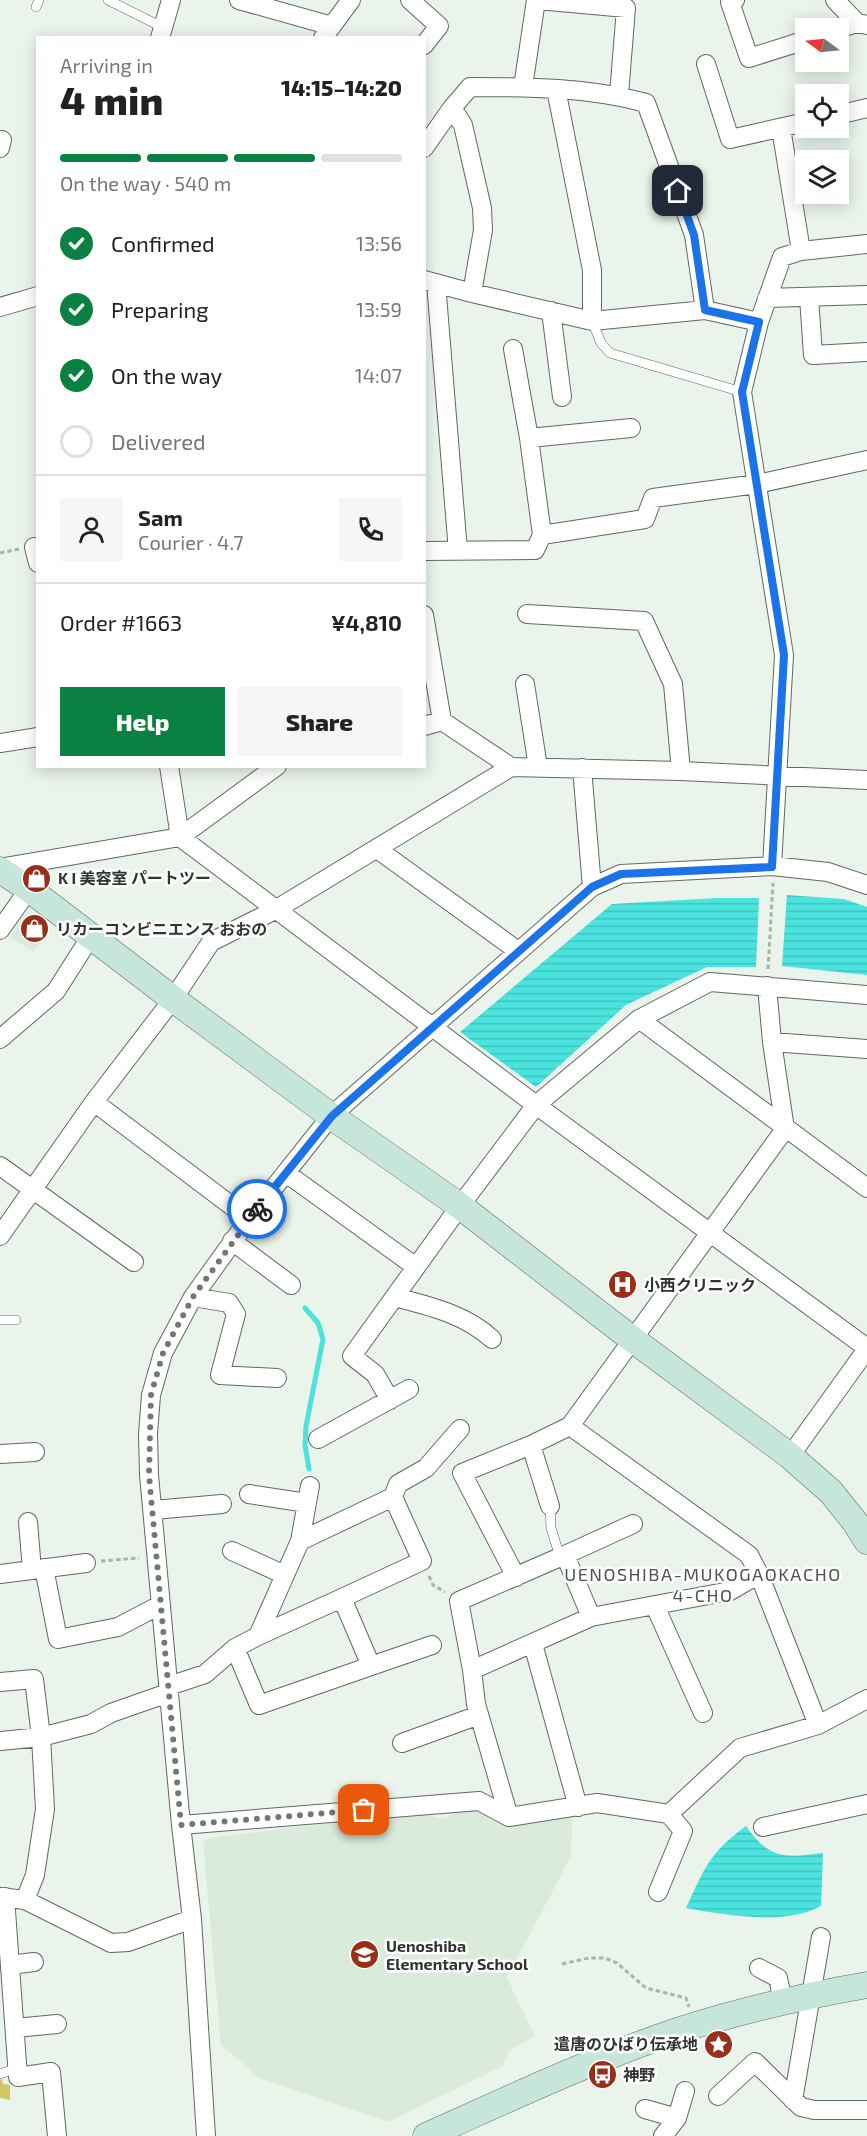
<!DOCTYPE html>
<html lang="en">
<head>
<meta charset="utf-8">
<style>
	:root { --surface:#fff; --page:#f6f6f6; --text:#222; --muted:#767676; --line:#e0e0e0; --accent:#0b8043 }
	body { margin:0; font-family:"Exo 2","Noto Sans JP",sans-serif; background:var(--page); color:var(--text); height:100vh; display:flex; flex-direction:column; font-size:22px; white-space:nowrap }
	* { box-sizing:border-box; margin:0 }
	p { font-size:20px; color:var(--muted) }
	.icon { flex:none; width:33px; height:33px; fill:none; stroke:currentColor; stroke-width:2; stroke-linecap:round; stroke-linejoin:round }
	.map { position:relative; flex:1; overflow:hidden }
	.sheet { position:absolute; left:36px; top:36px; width:390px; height:732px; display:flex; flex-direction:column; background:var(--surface); border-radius:0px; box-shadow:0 3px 15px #0003 }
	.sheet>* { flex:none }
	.needle { width:39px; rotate:285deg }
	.tools { position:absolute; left:795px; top:18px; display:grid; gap:12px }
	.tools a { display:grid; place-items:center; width:54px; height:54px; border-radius:0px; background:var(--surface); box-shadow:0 3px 15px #0003; font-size:30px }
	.pin { position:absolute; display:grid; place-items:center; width:51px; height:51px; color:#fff; margin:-26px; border-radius:12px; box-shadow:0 3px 9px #0006 }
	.courier { position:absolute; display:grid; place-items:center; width:60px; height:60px; margin:-30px; border:4px solid #1a73e8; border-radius:50%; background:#fff; color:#222; box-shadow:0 2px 8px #0007 }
	.headline em { font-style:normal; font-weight:800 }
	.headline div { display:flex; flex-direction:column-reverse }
	.headline { display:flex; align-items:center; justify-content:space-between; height:102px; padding:0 24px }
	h1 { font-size:39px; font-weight:800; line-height:45px }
	.bar { display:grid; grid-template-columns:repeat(4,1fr); gap:9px 6px; align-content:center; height:72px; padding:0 24px }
	.bar i { height:8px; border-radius:4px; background:var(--line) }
	.bar .on { background:var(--accent) }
	.bar p { grid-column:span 4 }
	.line { display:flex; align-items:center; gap:15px; padding:0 24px; border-top:2px solid var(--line) }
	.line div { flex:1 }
	.round { display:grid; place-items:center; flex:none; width:63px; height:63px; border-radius:0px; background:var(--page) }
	ol { padding:0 24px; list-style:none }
	li { display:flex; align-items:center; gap:18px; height:66px }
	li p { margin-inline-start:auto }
	li .icon { padding:6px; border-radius:50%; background:var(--accent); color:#fff; stroke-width:4 }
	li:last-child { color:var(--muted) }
	li i { width:33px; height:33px; border:3px solid var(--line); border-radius:50% }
	.primary-button { display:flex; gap:12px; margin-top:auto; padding:12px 24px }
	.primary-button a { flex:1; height:69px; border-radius:0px; background:var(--accent); color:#fff; font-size:24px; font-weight:800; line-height:69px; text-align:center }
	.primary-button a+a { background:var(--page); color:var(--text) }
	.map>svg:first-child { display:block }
</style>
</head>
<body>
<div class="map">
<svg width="867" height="2136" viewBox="0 0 867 2136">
	<defs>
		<pattern id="water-rules" width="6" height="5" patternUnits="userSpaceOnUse" patternTransform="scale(1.5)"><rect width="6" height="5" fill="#4ae3de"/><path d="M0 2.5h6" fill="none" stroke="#41c3bf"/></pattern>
	</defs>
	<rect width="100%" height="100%" fill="#eaf4ea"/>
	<path fill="#daebdb" d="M27 912 51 928 33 952 10 937Z
		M470 1806 511 1824 572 1817 571 1856 507 1978 535 2036 509 2051 503 2066 388 2122 254 2076 250 2069 221 2045 203 1843 209 1838 419 1812 443 1819Z"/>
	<path fill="#d2c566" d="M2 2079 3 2084 10 2085V2100L0 2098V2080Z"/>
	<path fill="url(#water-rules)" d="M787 895 844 899 867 907V975L782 966Z
		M718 898H759L756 967H707L626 1005 536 1087 460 1032 612 904Z
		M746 1826C770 1860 785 1858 823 1853L821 1906C814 1909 807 1913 799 1914 766 1922 719 1914 686 1908 704 1869 710 1852 746 1826Z"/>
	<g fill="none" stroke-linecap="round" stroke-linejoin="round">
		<path stroke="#4ae3de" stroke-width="5" d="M305 1308 318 1323 323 1339 306 1426 305 1445 309 1469"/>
		<defs>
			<path id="lane" d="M108 0 164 28
				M36 7 39 0
				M592 321 601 343 610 353 742 392
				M0 1320H16
				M550 1506 551 1528 560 1557
				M0 2074 18 2068"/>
			<path id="street" d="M239 0 332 26
				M410 0 439 26 424 45
				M538 0 626 8 619 95
				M735 0 730 2 749 58 806 40
				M835 0 857 23 867 25
				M838 29 857 23
				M160 38 171 0
				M323 38 351 0
				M706 64 730 139 806 122
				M523 87 536 0
				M556 89 592 270V321
				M452 108 463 125 482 208 483 230 472 293
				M838 115 867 108
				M781 128 801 251
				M0 148 2 140
				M424 148 452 108 470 87C528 87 589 87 646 103L694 235 705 310
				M424 280 472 293 592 321 705 310 759 322
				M436 283 458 551
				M809 297 813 355 867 352
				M767 298 867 295
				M0 307 38 296
				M551 311 562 397
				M529 438 631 428
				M542 535 645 519 653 498 757 484 867 460
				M34 547 38 563
				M424 551 535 550 542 535 529 438 513 349
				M527 614 644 621 673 684 681 771
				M424 615 442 721 511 767 681 771 867 780
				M525 684 538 767
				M424 726 442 721
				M0 743 38 737
				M169 766 180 837 536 1105 867 1348
				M582 768 592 887
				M377 849 518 951
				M772 866 784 655 742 392 759 322 782 257 801 251 867 244
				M0 868 180 837 277 766
				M0 930 29 889
				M767 986 772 1042 785 1129 570 1426 749 1555 759 1574 818 1725
				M639 1019 867 1188
				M0 1039 56 991 91 936
				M772 1042 867 1049
				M94 1102 249 1219
				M0 1166 134 1262
				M286 1173 416 1267
				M0 1236 94 1102 173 999 211 942 275 910 511 767
				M232 1241 291 1285
				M193 1297 229 1303 236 1314 220 1375 277 1378
				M395 1297C429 1306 465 1314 492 1339
				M390 1400 375 1374 352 1356 460 1206 536 1105 639 1019 710 982 867 995
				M318 1439 409 1389
				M531 1445 550 1506
				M0 1454 35 1452
				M790 1456 867 1349
				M249 1494 307 1503
				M393 1497 398 1484 426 1468 460 1429
				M153 1510 222 1504
				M28 1522 32 1570
				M300 1541 310 1486
				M232 1551 285 1575
				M565 1555 633 1524
				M44 1568 58 1639 118 1627 160 1605
				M0 1574 86 1563
				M516 1577 462 1473 531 1445 570 1426
				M655 1606 703 1713
				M258 1636 342 1598
				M533 1644 578 1807
				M371 1666 432 1645
				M472 1670 459 1601 565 1555 591 1617
				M0 1682 34 1679 41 1737 91 1724 111 1713 168 1693
				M169 1686 205 1674 235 1648 258 1636 300 1541 393 1497 422 1561 342 1598 371 1666 259 1705 235 1648
				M0 1741 41 1737 45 1809 35 1875 25 1900
				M402 1743 479 1715
				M509 1817 476 1704 472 1670 591 1617 730 1591 759 1574
				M181 1825 479 1801 509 1817 597 1803 669 1814 740 1748 818 1725 867 1699
				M763 1827 867 1804
				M658 1892 683 1831 669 1814
				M0 1897 25 1900 111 1943 128 1942 192 1919
				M5 1897 18 2077 51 2072 57 2136
				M10 1965 34 1962
				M759 1968 778 1978 783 2002
				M15 2028 57 2024
				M718 2096 755 2062 801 2107 814 2110H867
				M793 2100 821 1937
				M645 2109 677 2118
				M206 2136 192 1919 181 1825 149 1475 148 1434 151 1395 163 1353 193 1297 249 1219 331 1116 592 887 621 874 772 866 828 872 867 885
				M663 2136 677 2118 685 2091"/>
			<path id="secondary" d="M0 870 29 889 173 999 331 1116 460 1206 632 1339 790 1456 831 1492 855 1522 867 1541
				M426 2136C509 2099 591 2060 677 2031 739 2011 803 1996 867 1985"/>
		</defs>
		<use href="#lane" stroke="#606961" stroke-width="10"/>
		<use href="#street" stroke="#606961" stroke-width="20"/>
		<use href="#secondary" stroke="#606961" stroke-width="27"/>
		<path stroke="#aab2aa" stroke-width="3" stroke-dasharray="4.5 3" stroke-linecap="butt" d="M0 553 19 549
			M768 969 773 883
			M101 1561 139 1558
			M429 1576 433 1585 445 1592
			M562 1964 589 1958H605L617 1963 646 1988 686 1998 689 2007"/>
		<use href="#lane" stroke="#fff" stroke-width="9"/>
		<use href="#street" stroke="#fff" stroke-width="18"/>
		<use href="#secondary" stroke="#c6e6dc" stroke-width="26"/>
	</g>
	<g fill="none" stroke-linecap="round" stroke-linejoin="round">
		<path stroke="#727872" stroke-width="6" stroke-dasharray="0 10.8" d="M257 1209 193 1297 163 1353 151 1395 149 1475 181 1825 364 1810"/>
		<path stroke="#1a73e8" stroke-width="8" d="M257 1209 332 1116 592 887 621 874 772 867 784 655 742 392 759 322 705 310 694 235 678 191"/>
	</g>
	<defs>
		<symbol id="shop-disc" viewBox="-11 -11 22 22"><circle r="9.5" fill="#982f18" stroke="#fff"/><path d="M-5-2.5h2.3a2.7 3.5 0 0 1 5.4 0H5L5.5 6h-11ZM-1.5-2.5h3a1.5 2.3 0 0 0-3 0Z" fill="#fff"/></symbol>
		<symbol id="hospital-disc" viewBox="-11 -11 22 22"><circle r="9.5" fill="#982f18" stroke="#fff"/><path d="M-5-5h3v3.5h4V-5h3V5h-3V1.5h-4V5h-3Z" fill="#fff"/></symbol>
		<symbol id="school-disc" viewBox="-11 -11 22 22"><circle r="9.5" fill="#982f18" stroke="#fff"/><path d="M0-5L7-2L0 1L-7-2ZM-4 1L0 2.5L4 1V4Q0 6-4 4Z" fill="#fff"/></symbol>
		<symbol id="sight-disc" viewBox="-11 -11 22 22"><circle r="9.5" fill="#982f18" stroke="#fff"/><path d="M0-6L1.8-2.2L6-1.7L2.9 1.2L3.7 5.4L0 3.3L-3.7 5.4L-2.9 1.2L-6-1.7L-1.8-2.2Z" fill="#fff"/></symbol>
		<symbol id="bus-disc" viewBox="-11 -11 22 22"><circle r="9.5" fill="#982f18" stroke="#fff"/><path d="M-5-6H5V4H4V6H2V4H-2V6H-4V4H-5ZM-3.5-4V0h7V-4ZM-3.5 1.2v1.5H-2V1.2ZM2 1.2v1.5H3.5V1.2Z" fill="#fff"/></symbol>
	</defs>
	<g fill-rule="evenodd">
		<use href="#shop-disc" x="20" y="862" width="33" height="33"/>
		<use href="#shop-disc" x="18" y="912" width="33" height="33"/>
		<use href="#hospital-disc" x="606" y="1268" width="33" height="33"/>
		<use href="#school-disc" x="348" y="1938" width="33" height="33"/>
		<use href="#sight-disc" x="702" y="2028" width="33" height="33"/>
		<use href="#bus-disc" x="586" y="2058" width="33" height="33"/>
	</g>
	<g text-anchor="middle" stroke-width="5" stroke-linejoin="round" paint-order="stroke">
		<g font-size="16" font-weight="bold" fill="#313532" stroke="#fff" text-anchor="start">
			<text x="58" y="884">K I 美容室 パートツー</text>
			<text x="56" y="935">リカーコンビニエンス おおの</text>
			<text x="644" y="1291">小西クリニック</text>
			<text x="386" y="1952">Uenoshiba<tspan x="386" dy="18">Elementary School</tspan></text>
			<text x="698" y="2050" text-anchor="end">遣唐のひばり伝承地</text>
			<text x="623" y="2081">神野</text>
		</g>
		<g font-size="18" letter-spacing="1.5" fill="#4d564e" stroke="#fff">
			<text x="703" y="1581">UENOSHIBA-MUKOGAOKACHO<tspan x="703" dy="21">4-CHO</tspan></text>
		</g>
	</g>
</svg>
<div class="tools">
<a><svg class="needle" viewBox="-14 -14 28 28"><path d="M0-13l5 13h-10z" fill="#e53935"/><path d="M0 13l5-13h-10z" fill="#767676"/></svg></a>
<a><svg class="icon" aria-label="locate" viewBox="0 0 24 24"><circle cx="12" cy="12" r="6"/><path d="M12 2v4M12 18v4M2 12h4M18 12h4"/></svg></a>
<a><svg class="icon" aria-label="layers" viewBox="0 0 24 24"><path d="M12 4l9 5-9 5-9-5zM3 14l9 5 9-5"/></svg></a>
</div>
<div class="pin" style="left:364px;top:1810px;background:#ea580c"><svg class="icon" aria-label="bag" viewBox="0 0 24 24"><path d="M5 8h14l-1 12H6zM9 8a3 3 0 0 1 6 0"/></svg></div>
<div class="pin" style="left:678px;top:191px;background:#1f2937"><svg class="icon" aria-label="home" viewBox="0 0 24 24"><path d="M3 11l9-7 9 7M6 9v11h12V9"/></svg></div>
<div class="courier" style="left:257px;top:1209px"><svg class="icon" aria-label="bike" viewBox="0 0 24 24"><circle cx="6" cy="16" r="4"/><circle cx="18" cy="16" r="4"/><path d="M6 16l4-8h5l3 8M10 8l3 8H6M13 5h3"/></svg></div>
<section class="sheet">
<div class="headline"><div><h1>4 min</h1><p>Arriving in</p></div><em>14:15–14:20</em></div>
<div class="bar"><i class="on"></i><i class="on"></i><i class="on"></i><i></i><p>On the way · 540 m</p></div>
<ol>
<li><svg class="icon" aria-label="check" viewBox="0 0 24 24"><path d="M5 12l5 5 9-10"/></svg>Confirmed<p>13:56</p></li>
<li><svg class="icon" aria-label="check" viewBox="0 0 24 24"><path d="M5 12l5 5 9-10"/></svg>Preparing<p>13:59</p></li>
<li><svg class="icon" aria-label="check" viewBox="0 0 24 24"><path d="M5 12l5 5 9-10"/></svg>On the way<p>14:07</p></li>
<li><i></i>Delivered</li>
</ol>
<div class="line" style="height:108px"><a class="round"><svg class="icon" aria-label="person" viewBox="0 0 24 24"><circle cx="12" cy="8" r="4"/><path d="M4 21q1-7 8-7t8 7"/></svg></a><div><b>Sam</b><p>Courier · 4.7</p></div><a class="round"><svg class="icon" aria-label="phone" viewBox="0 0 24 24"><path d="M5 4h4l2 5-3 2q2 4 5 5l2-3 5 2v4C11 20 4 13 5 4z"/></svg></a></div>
<div class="line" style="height:78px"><div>Order #1663</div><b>¥4,810</b></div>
<div class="primary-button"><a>Help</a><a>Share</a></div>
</section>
</div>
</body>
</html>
